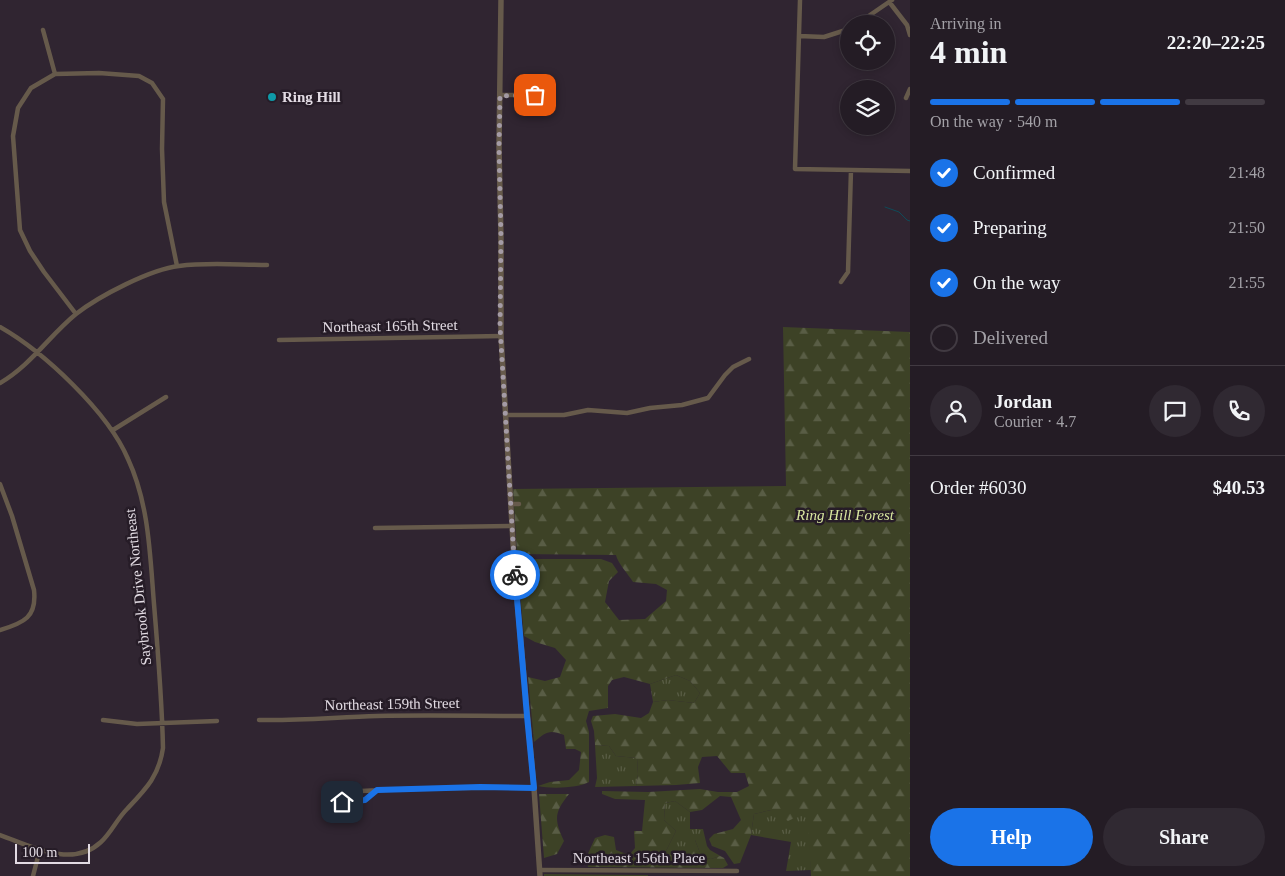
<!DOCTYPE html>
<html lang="en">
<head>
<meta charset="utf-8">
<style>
	:root { --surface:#241c25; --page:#302932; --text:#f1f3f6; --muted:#a3a1a7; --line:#413a42; --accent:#1a73e8 }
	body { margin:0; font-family:"Times New Roman",serif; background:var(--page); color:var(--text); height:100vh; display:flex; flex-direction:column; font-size:19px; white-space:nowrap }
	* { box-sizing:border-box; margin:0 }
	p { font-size:16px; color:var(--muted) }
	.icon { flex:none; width:28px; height:28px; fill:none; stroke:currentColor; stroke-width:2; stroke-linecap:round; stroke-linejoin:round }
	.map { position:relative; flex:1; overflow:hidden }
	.drawer { display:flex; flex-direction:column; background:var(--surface); width:375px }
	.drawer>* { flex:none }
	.buttons { position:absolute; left:840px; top:15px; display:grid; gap:10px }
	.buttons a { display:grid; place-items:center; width:55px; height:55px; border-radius:50%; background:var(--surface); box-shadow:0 2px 8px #0003,0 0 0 1px var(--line); font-size:25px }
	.scale { position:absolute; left:15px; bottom:12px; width:75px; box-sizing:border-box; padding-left:5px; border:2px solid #e2dbe3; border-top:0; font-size:14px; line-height:18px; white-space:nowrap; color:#e2dbe3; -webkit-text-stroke:4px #261c27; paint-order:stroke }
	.pin { position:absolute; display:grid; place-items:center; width:42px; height:42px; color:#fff; margin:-21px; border-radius:10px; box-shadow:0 2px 8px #0006 }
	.courier { position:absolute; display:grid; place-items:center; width:50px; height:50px; margin:-25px; border:4px solid #1a73e8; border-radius:50%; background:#fff; color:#222; box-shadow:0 1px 6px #0007 }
	.headline em { font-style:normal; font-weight:700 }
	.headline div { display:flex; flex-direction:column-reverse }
	.headline { display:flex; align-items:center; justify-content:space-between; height:85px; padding:0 20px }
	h1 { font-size:32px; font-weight:700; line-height:38px }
	.bar { display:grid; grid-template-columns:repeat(4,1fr); gap:8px 5px; align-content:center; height:60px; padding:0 20px }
	.bar i { height:6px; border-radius:4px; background:var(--line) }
	.bar .current { background:var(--accent) }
	.bar p { grid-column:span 4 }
	.line { display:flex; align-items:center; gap:12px; padding:0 20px; border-top:1px solid var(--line) }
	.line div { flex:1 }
	.round { display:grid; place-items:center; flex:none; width:52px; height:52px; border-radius:26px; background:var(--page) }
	ol { padding:0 20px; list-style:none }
	li { display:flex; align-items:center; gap:15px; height:55px }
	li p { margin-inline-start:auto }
	li .icon { padding:5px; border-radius:50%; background:var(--accent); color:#fff; stroke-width:4 }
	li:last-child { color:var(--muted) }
	li i { width:28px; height:28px; border:2px solid var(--line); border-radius:50% }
	.action { display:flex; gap:10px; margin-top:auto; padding:10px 20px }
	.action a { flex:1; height:58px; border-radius:30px; background:var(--accent); color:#fff; font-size:20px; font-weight:700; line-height:58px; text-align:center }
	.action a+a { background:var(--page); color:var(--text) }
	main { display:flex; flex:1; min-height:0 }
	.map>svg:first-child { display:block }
</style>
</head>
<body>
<main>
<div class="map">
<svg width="910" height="876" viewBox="0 0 910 876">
	<defs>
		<pattern id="grass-tufts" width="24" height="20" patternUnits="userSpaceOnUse" patternTransform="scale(1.25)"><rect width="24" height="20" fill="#3d4226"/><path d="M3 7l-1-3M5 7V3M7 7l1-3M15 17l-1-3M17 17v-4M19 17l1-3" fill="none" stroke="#595d45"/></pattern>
		<pattern id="forest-firs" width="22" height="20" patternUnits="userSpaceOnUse" patternTransform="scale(1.25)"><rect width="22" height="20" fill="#3d4226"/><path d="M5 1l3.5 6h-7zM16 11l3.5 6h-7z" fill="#595d45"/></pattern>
	</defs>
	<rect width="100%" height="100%" fill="#302531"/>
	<path fill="url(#grass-tufts)" d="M676 675 690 681 700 693 694 703 668 700 653 702 650 684Z
		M595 745 609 746 616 756 637 758 638 774 636 786 595 787 597 778Z
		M675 801 690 812V829H703L707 846 710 850 724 858 720 856 711 859 702 858 695 840 682 862H669L665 853 676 831 664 820 665 803Z
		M771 810 808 812 811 870 786 871 791 842 751 835 754 814Z"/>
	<path fill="url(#forest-firs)" d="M783 327 910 332V876H811L807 812 788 821 771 810 754 814 751 835 740 863 734 864 725 851 712 846 709 839 714 834 733 829 741 820 731 797 720 796 702 810 690 812 675 801 665 803 664 820 676 831 665 853 669 862H682L689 840H695L702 858 711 859 720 856 724 858 728 865 723 868 588 867 586 858 595 838 605 835 614 837 616 850 629 855 635 848 634 831H642L645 800 615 799 602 794V791L648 792 700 789 718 792H737L749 786 745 773H731L717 756 702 757 698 767 700 783 676 785 636 786 638 774 637 758 616 756 609 746 595 745 594 731 591 721 593 716 615 714 641 718 649 713 653 702 668 700 694 703 700 693 690 681 676 675 650 684 624 677 612 680 608 686V708L589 711 586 721 589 732V782C579 788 551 789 538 786L550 782 569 780 579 770 581 752 575 749H566L564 735C549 729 546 732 534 742L528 677 545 681 560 677 566 660 555 648 535 642 524 636 517 559H601L612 563 618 572 609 581 605 602 619 620 645 619 666 601 667 590 656 584 633 582C628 574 617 562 616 555L517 554 513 489 786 486Z
		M539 794H569C554 813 554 819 564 841L557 854 544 858Z
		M544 874 648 875V876H544Z"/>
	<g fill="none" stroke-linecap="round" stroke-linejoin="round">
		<path stroke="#0f4a58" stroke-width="1" d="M885 207 899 212 907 220 910 221"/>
		<path stroke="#665a4b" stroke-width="4.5" d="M800 0 795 169 910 171
			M890 3 907 25 910 35
			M857 24 892 0
			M43 30 55 74
			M799 36 824 37 849 29
			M500 95H535
			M906 98 910 89
			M841 282 848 272 851 170
			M76 314 44 272 30 251 20 230 13 136 18 108 31 88 55 74 99 73 139 76 152 83 163 99 162 149 164 202 177 266
			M0 327C44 352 108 412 128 459 149 504 150 555 154 604 158 652 162 700 163 748 159 776 146 789 127 809 117 819 111 833 101 842 72 869 31 846 0 835
			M279 340 501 336
			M0 383C31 365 49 336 76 314 99 296 151 269 179 266 208 262 238 265 267 265
			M505 415H564L588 410 627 413 650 408 682 405 708 398 725 375 733 367 749 359
			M113 430 166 397
			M0 484 12 516 34 590C37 617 24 623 0 630
			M511 504H519
			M375 528 512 526
			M103 720 137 724 217 721
			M259 720C298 721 338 717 377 716 427 715 477 716 527 716
			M377 790 365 800 336 802 334 798 336 793 341 792C405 788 470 787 534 788
			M540 870 737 871
			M33 876 40 849"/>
		<path stroke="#665a4b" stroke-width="5.5" d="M501 0 499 147 501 239V336L515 577 534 788 540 876"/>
	</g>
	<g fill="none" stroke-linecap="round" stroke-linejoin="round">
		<path stroke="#a49ba5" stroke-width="5" stroke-dasharray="0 9" d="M515 575 500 326 501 238 499 147 500 96 535 95"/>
		<path stroke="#1a73e8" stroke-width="6" d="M342 802 365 800 377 790 480 787 534 788 527 716 515 575"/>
	</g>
	<circle fill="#0f9aa8" stroke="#261c27" stroke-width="2" cx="272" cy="97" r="5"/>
	<g text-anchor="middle" stroke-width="5" stroke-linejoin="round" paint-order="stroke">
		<g font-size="15" font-weight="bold" fill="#e2dbe3" stroke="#261c27" text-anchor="start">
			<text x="282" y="102">Ring Hill</text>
		</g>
		<g font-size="15" fill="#e2dbe3" stroke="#261c27">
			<text transform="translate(390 326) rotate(-1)" y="5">Northeast 165th Street</text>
			<text transform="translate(138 587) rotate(-96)" y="5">Saybrook Drive Northeast</text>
			<text transform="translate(392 704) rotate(-1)" y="5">Northeast 159th Street</text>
			<text x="639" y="863">Northeast 156th Place</text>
		</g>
		<g font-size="15" font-style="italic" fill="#d8e69f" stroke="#261c27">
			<text x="845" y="520">Ring Hill Forest</text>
		</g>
	</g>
</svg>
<div class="buttons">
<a><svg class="icon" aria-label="locate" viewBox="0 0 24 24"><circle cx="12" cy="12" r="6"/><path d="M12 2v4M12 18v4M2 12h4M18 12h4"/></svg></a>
<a><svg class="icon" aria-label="layers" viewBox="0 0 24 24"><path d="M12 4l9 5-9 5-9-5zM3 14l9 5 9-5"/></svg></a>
</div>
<div class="scale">100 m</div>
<div class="pin" style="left:535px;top:95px;background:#ea580c"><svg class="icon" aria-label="bag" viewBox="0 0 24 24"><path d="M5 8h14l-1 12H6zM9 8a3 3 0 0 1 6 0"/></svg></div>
<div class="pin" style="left:342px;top:802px;background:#1f2937"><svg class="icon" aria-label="home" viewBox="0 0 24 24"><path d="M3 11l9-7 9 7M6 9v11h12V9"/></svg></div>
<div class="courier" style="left:515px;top:575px"><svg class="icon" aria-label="bike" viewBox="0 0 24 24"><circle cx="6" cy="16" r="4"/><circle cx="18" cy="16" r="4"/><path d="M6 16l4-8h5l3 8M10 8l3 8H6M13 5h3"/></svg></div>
</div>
<section class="drawer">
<div class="headline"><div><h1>4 min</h1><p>Arriving in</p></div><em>22:20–22:25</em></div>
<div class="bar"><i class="current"></i><i class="current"></i><i class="current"></i><i></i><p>On the way · 540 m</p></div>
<ol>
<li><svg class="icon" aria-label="check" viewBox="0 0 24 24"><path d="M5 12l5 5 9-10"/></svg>Confirmed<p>21:48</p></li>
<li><svg class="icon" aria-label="check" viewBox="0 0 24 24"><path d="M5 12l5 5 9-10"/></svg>Preparing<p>21:50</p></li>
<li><svg class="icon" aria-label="check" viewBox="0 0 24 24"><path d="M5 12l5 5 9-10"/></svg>On the way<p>21:55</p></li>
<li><i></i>Delivered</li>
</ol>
<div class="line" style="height:90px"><a class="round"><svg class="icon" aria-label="person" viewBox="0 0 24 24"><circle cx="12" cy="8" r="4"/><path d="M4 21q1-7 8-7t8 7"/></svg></a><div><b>Jordan</b><p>Courier · 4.7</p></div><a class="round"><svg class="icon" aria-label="chat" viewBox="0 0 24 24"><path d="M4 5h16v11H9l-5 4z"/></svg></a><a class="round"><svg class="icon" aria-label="phone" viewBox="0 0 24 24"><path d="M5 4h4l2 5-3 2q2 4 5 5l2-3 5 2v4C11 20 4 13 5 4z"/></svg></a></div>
<div class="line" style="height:65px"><div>Order #6030</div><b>$40.53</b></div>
<div class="action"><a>Help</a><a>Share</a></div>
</section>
</main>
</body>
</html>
